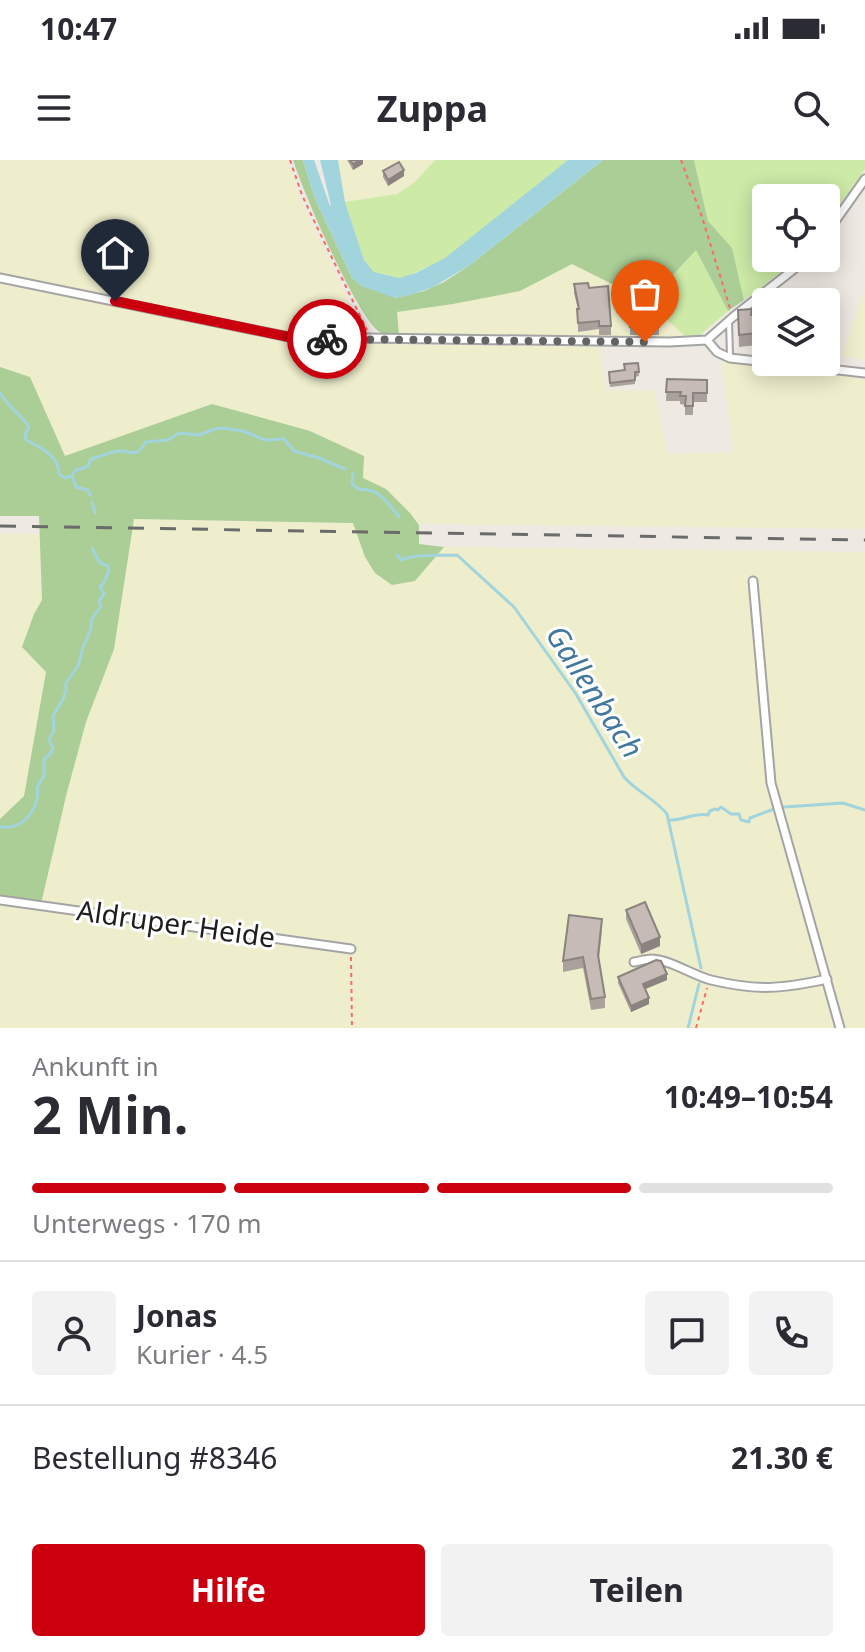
<!DOCTYPE html>
<html lang="de">
<head>
<meta charset="utf-8">
<style>
	:root { --surface:#fff; --page:#f2f2f3; --text:#2b2b33; --muted:#7c7c81; --line:#e1e1e2; --accent:#ca000f }
	body { margin:0; font-family:"Noto Sans",sans-serif; background:var(--page); color:var(--text); height:100vh; display:flex; flex-direction:column; font-size:30px; white-space:nowrap }
	* { box-sizing:border-box; margin:0 }
	p { font-size:26px; color:var(--muted) }
	.icon { flex:none; width:44px; height:44px; fill:none; stroke:currentColor; stroke-width:2; stroke-linecap:round; stroke-linejoin:round }
	.map { position:relative; height:868px; overflow:hidden }
	.panel { display:flex; flex-direction:column; background:var(--surface); flex:1 }
	.panel>* { flex:none }
	.tools { position:absolute; left:752px; top:24px; display:grid; gap:16px }
	.tools a { display:grid; place-items:center; width:88px; height:88px; border-radius:8px; background:var(--surface); box-shadow:0 4px 20px #0003; font-size:40px }
	.pin { position:absolute; display:grid; place-items:center; width:68px; height:68px; color:#fff; margin:-82px -34px; border-radius:50% 50% 50% 0; rotate:-45deg; box-shadow:0 0 8px #0007 }
	.pin .icon { rotate:45deg }
	.courier { position:absolute; display:grid; place-items:center; width:80px; height:80px; margin:-40px; border:6px solid #ca000f; border-radius:50%; background:#fff; color:#222; box-shadow:0 2px 10px #0007 }
	.overview em { font-style:normal; font-weight:700 }
	.overview div { display:flex; flex-direction:column-reverse }
	.overview { display:flex; align-items:center; justify-content:space-between; height:136px; padding:0 32px }
	h1 { font-size:52px; font-weight:700; line-height:60px }
	.bar { display:grid; grid-template-columns:repeat(4,1fr); gap:12px 8px; align-content:center; height:96px; padding:0 32px }
	.bar i { height:10px; border-radius:6px; background:var(--line) }
	.bar .selected { background:var(--accent) }
	.bar p { grid-column:span 4 }
	.line { display:flex; align-items:center; gap:20px; padding:0 32px; border-top:2px solid var(--line) }
	.line div { flex:1 }
	.round { display:grid; place-items:center; flex:none; width:84px; height:84px; border-radius:8px; background:var(--page) }
	.primary-button { display:flex; gap:16px; margin-top:auto; padding:16px 32px }
	.primary-button a { flex:1; height:92px; border-radius:8px; background:var(--accent); color:#fff; font-size:32px; font-weight:700; line-height:92px; text-align:center }
	.primary-button a+a { background:var(--page); color:var(--text) }
	.status { display:flex; justify-content:space-between; align-items:center; height:56px; padding:0 40px; background:var(--surface); direction:ltr }
	.status svg { height:22px; fill:currentColor }
	header { display:flex; justify-content:space-between; align-items:center; height:104px; padding:0 32px; background:var(--surface); font-size:36px; font-weight:700 }
	.map>svg:first-child { display:block }
</style>
</head>
<body>
<div class="status"><b>10:47</b><svg viewBox="0 0 49 12"><path d="M0 12V9h3v3zM5 12V6h3v6zM10 12V3h3v9zM15 12V0h3v12zM26 1h20v11H26zM47 4h2v5h-2z"/></svg></div>
<header><svg class="icon" aria-label="menu" viewBox="0 0 24 24"><path d="M4 6h16M4 12h16M4 18h16"/></svg>Zuppa<svg class="icon" aria-label="search" viewBox="0 0 24 24"><circle cx="10" cy="10" r="6"/><path d="M15 15l6 6"/></svg></header>
<div class="map">
<svg width="865" height="868" viewBox="0 0 865 868">
	<rect width="100%" height="100%" fill="#eee9e2"/>
	<path fill="#eeeecd" d="M0 0H288L300 38 359 163 363 184 599 187 606 230 655 231 667 294 734 292 721 201 865 217V369L419 364 385 328 362 318 364 296 313 272 212 244 64 297 0 207Z
		M338 0H435L415 22 397 34 345 42Z
		M572 104 648 142 685 176 652 179 523 176 522 173V178L399 175 397 152 453 144 519 131Z
		M865 127V200L842 196Z
		M134 359 353 363 365 397 415 420 444 387 865 392V868H0V745L39 751 66 636 86 562 114 489Z
		M0 374H40L41 440 34 454 23 487 46 512 24 636 0 659Z"/>
	<path fill="#cdeaa7" d="M435 0H568L446 98 406 117 399 118 374 112 364 100 345 42 397 34 415 22Z
		M694 0H865V9L826 64V38H766V98H800L744 140 732 88 708 61Z
		M696 89 728 151 700 175 685 176 649 143Z"/>
	<path fill="#abce96" d="M293 0H303L315 39 352 118 395 138 424 131 444 122 470 105 603 0H694L708 61 732 88 744 140 728 151 696 90 648 142 572 104 520 131 453 144 397 152 399 175C394 175 385 175 381 173 358 161 302 29 293 0Z
		M0 207 30 217 65 296 212 244 310 271 364 296 363 318 386 329 410 353 419 365V384L444 387 415 421 392 425 375 413 365 397 353 363 134 359 114 489 86 562 66 636 41 744 0 738V659L24 636 46 512 22 487 34 454 42 440 39 356H0Z"/>
	<path fill="#a2d4dd" d="M303 0H314L330 46 331 45 320 0H338L345 42 364 100 374 112 399 118 416 113 445 98 568 0H603L470 105 433 127 410 135 395 138 361 126 352 118 315 39Z"/>
	<g fill="none" stroke-linecap="round" stroke-linejoin="round">
		<path stroke="#a2d4dd" stroke-width="3" d="M0 233C8 246 21 255 29 267L25 274 26 280C41 288 59 295 59 314L65 318 72 316 76 310 87 307 91 299C99 297 110 292 118 291 134 290 134 300 146 282L168 280 179 273 199 275 215 269 223 268 243 271 265 280 284 279 294 291 319 298 345 309
			M353 313 352 324 360 330C377 326 389 344 399 357
			M72 316 76 327 88 330 90 335
			M92 342 95 353
			M397 395 401 400C418 393 440 396 457 395L514 447 576 534 624 617C636 631 655 639 667 654L701 808
			M784 647 843 643 865 650
			M669 660C682 661 695 652 708 655L710 651 715 649 718 650 721 647 731 654H739L741 660 749 662 750 658 774 649
			M0 667C5 667 10 668 14 666 30 662 40 641 37 627L44 616V599L51 593 53 588 49 579 54 571 53 556 63 539 66 531V523L78 506 83 487 91 469V460L101 446 99 441 104 434 100 426 103 424 109 411 108 406 100 403 92 388
			M688 868 699 824"/>
		<defs>
			<path id="service" d="M729 161 730 196"/>
			<path id="minor" d="M826 74 865 19
				M0 118 289 177 335 179 369 178 669 182 707 180 733 157 808 98
				M707 180 717 192 730 198 865 213
				M753 421 771 623 840 868
				M0 740 351 789
				M634 802C640 801 646 799 652 799 671 800 692 815 711 820 757 831 782 829 827 819"/>
		</defs>
		<use href="#service" stroke="#a4a4a4" stroke-width="8"/>
		<use href="#minor" stroke="#a4a4a4" stroke-width="11"/>
		<path stroke="#fc6a66" stroke-width="2" stroke-dasharray="4 4" stroke-linecap="butt" d="M290 0 302 35 316 65 367 170
			M681 0 702 57 730 148
			M351 797 352 868
			M696 868 707 828"/>
		<use href="#service" stroke="#fff" stroke-width="4"/>
		<use href="#minor" stroke="#fff" stroke-width="7"/>
		<path stroke="#6b6b6b" stroke-width="3" stroke-dasharray="16 16" stroke-linecap="butt" d="M0 366 865 380"/>
	</g>
	<path fill="#aaa19d" d="M347 0H363V4L353 10Z
		M383 11 404 16 388 26 383 17Z
		M574 124 589 128 611 166V175H599V169L578 172V149L574 133Z
		M659 124V175H630V141L652 140Z
		M738 150 752 155 766 154V184L739 187Z
		M638 203 639 216 635 217V224L610 227 609 212 624 210Z
		M667 219 707 220V242H693V255H685V245L680 244V241H666Z
		M626 750 660 786 641 794 626 759Z
		M602 770 599 799 605 837V848L591 850 583 808 563 812V801Z
		M618 817 667 820 645 829 649 844 631 852 618 823Z"/>
	<path fill="#8b837f" d="M360 0H363V4L353 10V4Z
		M404 10V16L388 26V20Z
		M660 777V786L641 794V785Z
		M667 814V820L643 830V824Z
		M649 838V844L631 852V846Z"/>
	<path fill="#c6bbb6" stroke="#8b837f" stroke-width="2" d="M350 0H360L353 4Z
		M399 2 404 10 388 20 383 11Z
		M588 123 589 128 608 126 611 166H599V161L578 163 577 149H579L574 124Z
		M652 124H659V167H630V141L652 140Z
		M752 149 751 155 766 154V172L739 175 738 150Z
		M638 203 639 212H635V220L610 223 609 212 625 210 624 204Z
		M667 219 707 220V233H693V246H685L686 236H680L681 232H666Z
		M645 742 660 777 641 785 626 750Z
		M569 755 602 759 598 795 605 837 591 839 583 797 563 801Z
		M656 800 661 801 667 814 643 824 649 838 631 846 618 817Z"/>
	<g fill="none" stroke-linecap="round" stroke-linejoin="round">
		<path stroke="#666462" stroke-width="8" stroke-dasharray="0 14.4" d="M327 179 645 182"/>
		<path stroke="#ca000f" stroke-width="10" d="M115 141 289 177 327 179"/>
	</g>
	<g text-anchor="middle" stroke-width="6" stroke-linejoin="round" paint-order="stroke">
		<g font-size="28" fill="#1d1d1d" stroke="#fff">
			<text transform="translate(176 764) rotate(8)" y="10">Aldruper Heide</text>
		</g>
		<g font-size="30" font-style="italic" fill="#42779e" stroke="#fff">
			<text transform="translate(594 532) rotate(57)" y="10">Gallenbach</text>
		</g>
	</g>
</svg>
<div class="tools">
<a><svg class="icon" aria-label="locate" viewBox="0 0 24 24"><circle cx="12" cy="12" r="6"/><path d="M12 2v4M12 18v4M2 12h4M18 12h4"/></svg></a>
<a><svg class="icon" aria-label="layers" viewBox="0 0 24 24"><path d="M12 4l9 5-9 5-9-5zM3 14l9 5 9-5"/></svg></a>
</div>
<div class="pin" style="left:645px;top:182px;background:#ea580c"><svg class="icon" aria-label="bag" viewBox="0 0 24 24"><path d="M5 8h14l-1 12H6zM9 8a3 3 0 0 1 6 0"/></svg></div>
<div class="pin" style="left:115px;top:141px;background:#1f2937"><svg class="icon" aria-label="home" viewBox="0 0 24 24"><path d="M3 11l9-7 9 7M6 9v11h12V9"/></svg></div>
<div class="courier" style="left:327px;top:179px"><svg class="icon" aria-label="bike" viewBox="0 0 24 24"><circle cx="6" cy="16" r="4"/><circle cx="18" cy="16" r="4"/><path d="M6 16l4-8h5l3 8M10 8l3 8H6M13 5h3"/></svg></div>
</div>
<section class="panel">
<div class="overview"><div><h1>2 Min.</h1><p>Ankunft in</p></div><em>10:49–10:54</em></div>
<div class="bar"><i class="selected"></i><i class="selected"></i><i class="selected"></i><i></i><p>Unterwegs · 170 m</p></div>
<div class="line" style="height:144px"><a class="round"><svg class="icon" aria-label="person" viewBox="0 0 24 24"><circle cx="12" cy="8" r="4"/><path d="M4 21q1-7 8-7t8 7"/></svg></a><div><b>Jonas</b><p>Kurier · 4.5</p></div><a class="round"><svg class="icon" aria-label="chat" viewBox="0 0 24 24"><path d="M4 5h16v11H9l-5 4z"/></svg></a><a class="round"><svg class="icon" aria-label="phone" viewBox="0 0 24 24"><path d="M5 4h4l2 5-3 2q2 4 5 5l2-3 5 2v4C11 20 4 13 5 4z"/></svg></a></div>
<div class="line" style="height:104px"><div>Bestellung #8346</div><b>21.30 €</b></div>
<div class="primary-button"><a>Hilfe</a><a>Teilen</a></div>
</section>
</body>
</html>
